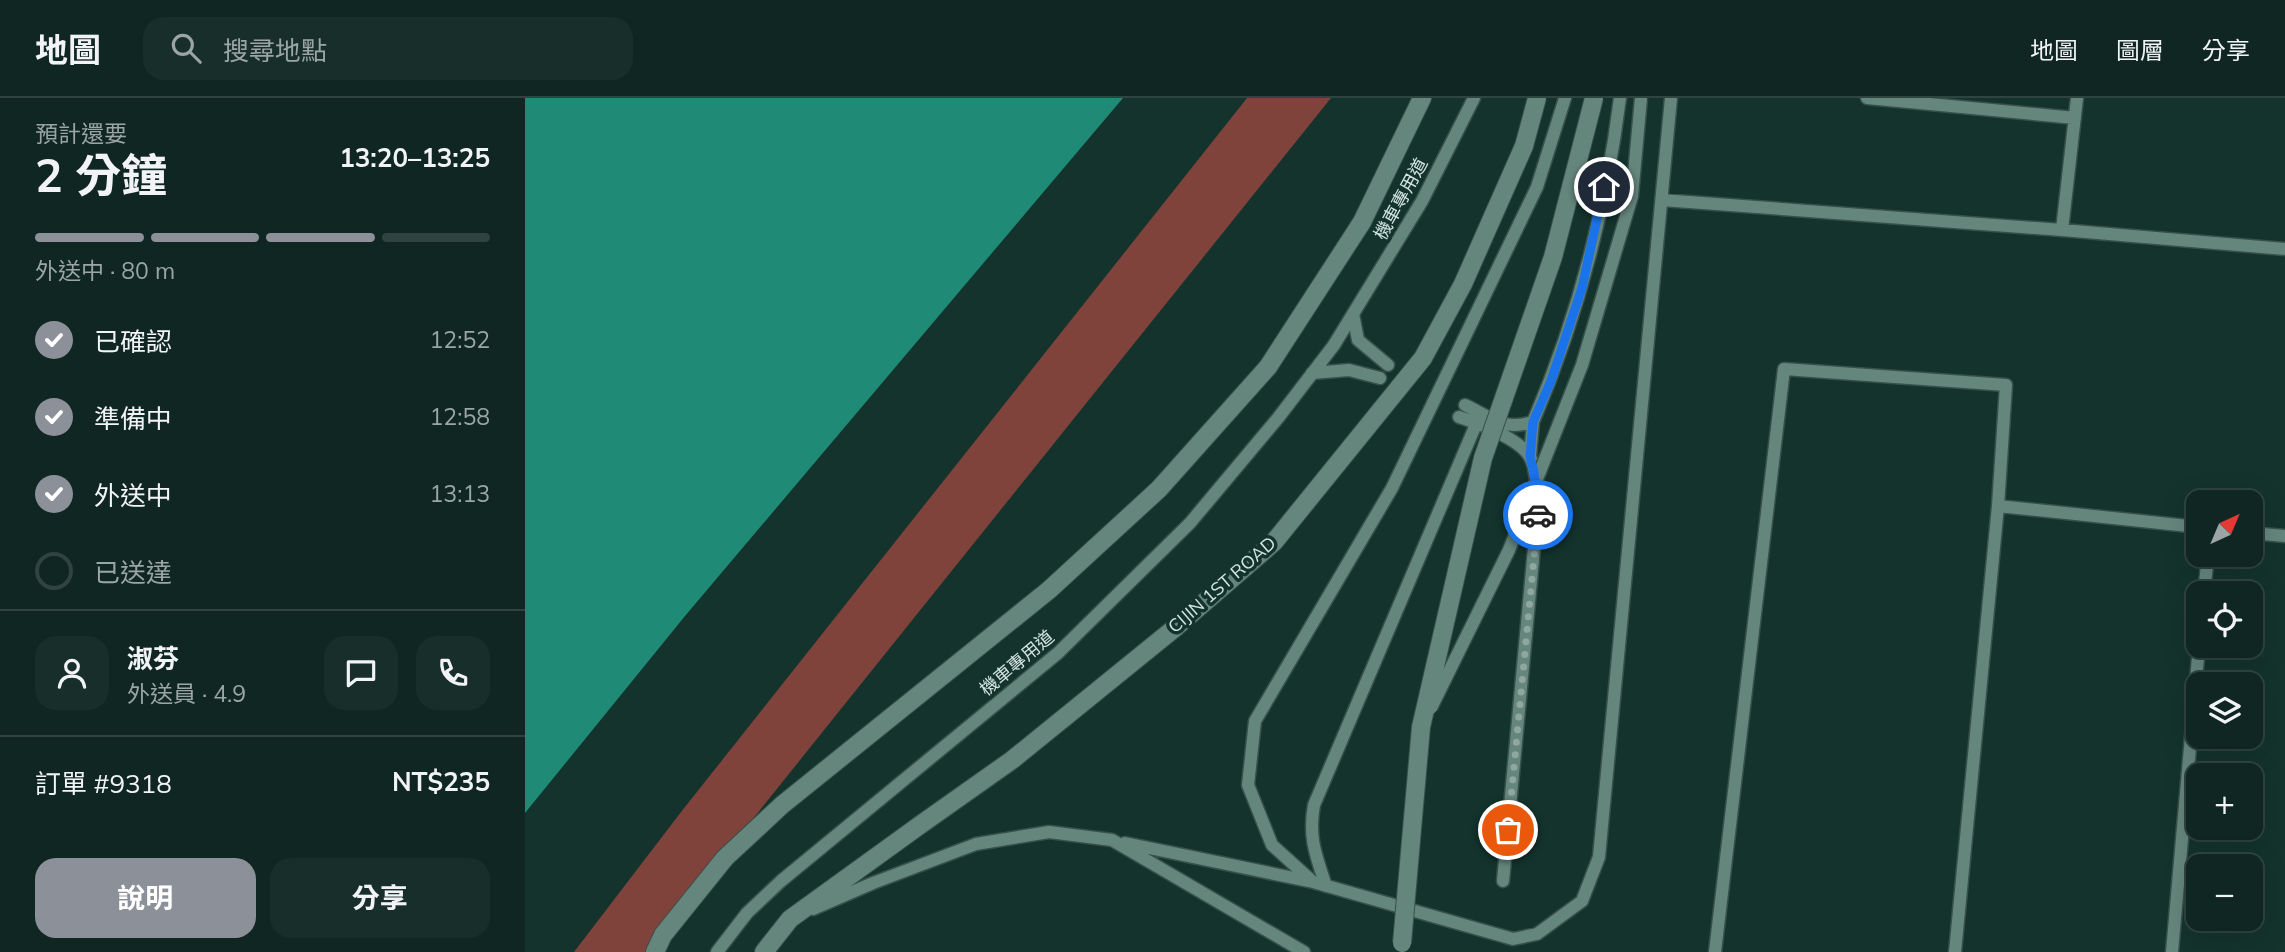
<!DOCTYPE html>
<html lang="zh-TW">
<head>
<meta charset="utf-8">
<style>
	:root { --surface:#0f2622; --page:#182e2a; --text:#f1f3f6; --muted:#9ba5a5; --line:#2f4340; --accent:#8c9099 }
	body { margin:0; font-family:Mulish,"Noto Sans TC",sans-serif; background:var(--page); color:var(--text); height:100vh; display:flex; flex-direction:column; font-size:26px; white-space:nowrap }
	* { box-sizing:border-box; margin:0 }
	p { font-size:23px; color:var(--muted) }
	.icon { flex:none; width:38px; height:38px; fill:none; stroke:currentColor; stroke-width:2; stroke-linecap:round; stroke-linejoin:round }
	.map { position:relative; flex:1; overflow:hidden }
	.panel { display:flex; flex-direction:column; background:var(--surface); width:525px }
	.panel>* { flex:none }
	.needle { width:46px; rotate:44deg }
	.fabs { position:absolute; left:1661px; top:392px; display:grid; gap:14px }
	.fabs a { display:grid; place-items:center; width:77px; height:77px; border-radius:14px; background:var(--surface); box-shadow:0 7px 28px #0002,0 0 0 2px var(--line); font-size:35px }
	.pin { position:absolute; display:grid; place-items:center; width:60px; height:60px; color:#fff; margin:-30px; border:4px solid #fff; border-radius:50%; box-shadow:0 2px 7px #0007 }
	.courier { position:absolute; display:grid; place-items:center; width:70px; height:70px; margin:-35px; border:5px solid #1a73e8; border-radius:50%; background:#fff; color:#222; box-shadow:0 2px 9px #0007 }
	.head em { font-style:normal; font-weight:700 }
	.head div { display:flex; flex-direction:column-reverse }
	.head { display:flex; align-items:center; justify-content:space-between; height:119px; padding:0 35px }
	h1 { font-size:46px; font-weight:700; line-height:52px }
	.bar { display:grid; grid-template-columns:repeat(4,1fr); gap:10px 7px; align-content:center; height:84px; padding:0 35px }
	.bar i { height:9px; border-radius:5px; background:var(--line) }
	.bar .current { background:var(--accent) }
	.bar p { grid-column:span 4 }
	.line { display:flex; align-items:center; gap:18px; padding:0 35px; border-top:2px solid var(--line) }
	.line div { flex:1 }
	.round { display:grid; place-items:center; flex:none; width:74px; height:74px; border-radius:21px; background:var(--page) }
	ol { padding:0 35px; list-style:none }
	li { display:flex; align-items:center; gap:21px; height:77px }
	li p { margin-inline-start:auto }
	li .icon { padding:7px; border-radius:50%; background:var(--accent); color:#fff; stroke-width:4 }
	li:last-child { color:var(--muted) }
	li i { width:38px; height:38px; border:4px solid var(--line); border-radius:50% }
	.action { display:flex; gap:14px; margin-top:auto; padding:14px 35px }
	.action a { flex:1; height:80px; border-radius:21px; background:var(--accent); color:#fff; font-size:28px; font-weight:700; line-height:80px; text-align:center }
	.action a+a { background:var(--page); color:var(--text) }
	header { display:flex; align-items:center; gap:42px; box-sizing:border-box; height:98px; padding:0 35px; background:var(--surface); border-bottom:2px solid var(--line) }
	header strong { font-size:33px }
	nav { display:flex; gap:38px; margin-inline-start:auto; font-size:24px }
	.search { width:490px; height:63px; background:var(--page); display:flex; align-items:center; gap:18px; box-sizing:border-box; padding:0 24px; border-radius:21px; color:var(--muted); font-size:26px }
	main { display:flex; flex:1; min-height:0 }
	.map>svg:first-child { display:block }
</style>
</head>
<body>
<header>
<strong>地圖</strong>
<div class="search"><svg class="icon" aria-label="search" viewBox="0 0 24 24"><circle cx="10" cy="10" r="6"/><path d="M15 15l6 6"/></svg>搜尋地點</div>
<nav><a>地圖</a><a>圖層</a><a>分享</a></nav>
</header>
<main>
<section class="panel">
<div class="head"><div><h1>2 分鐘</h1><p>預計還要</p></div><em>13:20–13:25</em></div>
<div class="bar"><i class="current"></i><i class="current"></i><i class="current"></i><i></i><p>外送中 · 80 m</p></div>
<ol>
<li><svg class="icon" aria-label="check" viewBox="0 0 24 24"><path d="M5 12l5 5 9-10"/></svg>已確認<p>12:52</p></li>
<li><svg class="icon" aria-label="check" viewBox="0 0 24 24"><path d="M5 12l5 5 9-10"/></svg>準備中<p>12:58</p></li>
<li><svg class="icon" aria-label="check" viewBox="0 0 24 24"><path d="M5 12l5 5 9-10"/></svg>外送中<p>13:13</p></li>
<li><i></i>已送達</li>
</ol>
<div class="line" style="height:126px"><a class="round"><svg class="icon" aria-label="person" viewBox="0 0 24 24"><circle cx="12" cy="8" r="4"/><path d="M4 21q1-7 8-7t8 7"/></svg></a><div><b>淑芬</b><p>外送員 · 4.9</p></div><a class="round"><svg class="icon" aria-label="chat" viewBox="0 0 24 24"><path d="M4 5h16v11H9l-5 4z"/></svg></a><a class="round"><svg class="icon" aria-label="phone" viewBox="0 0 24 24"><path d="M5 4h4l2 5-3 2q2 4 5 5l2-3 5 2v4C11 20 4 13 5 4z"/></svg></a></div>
<div class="line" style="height:91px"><div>訂單 #9318</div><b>NT$235</b></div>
<div class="action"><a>說明</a><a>分享</a></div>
</section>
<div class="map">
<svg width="1760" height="854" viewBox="0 0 1760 854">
	<rect width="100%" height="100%" fill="#14332d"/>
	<path fill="#7f433c" d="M722 0H806L121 854H49L156 714Z"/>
	<path fill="#1f8b77" d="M0 0H598L160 518 0 715Z"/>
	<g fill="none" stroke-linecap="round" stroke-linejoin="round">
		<defs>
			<path id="lane" d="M1040 0 1012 89 867 390 730 623 723 687 747 747 788 784 988 841 1012 836 1057 803 1074 759 1146 0
				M1342 0 1550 20
				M1552 0 1537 132 1760 151
				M1137 102 1537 132
				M828 216 833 242 863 267
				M787 275 824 272 855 280
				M940 307C967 320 978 333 1008 324 1052 221 1081 111 1095 0
				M934 319C953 325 995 341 1005 359 1012 372 1012 393 1013 408L978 783
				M1005 359 1008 324
				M1726 435 1760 438
				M1679 495 1683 457
				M600 745 788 784
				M801 788C791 758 783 739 789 707L952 324
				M288 811 348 785 451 746 524 734 587 742 779 854
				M192 854 222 815 256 783 533 555 665 425 753 320 809 247 897 103 949 0
				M1190 854 1259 271 1481 287 1473 408 1673 429
				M1430 854 1473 408
				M1647 854 1674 548"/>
			<path id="street" d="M130 854 138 837 200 760 257 707 524 492 634 391 743 269 837 124 897 0"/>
			<path id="secondary" d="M239 854 265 821 395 727"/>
		</defs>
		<use href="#lane" stroke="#37504a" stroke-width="15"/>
		<use href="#street" stroke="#37504a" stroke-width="20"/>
		<use href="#secondary" stroke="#37504a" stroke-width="20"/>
		<use href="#lane" stroke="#65867d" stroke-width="12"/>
		<use href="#street" stroke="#65867d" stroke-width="18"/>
		<use href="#secondary" stroke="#65867d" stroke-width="18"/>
		<defs>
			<path id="lane-bridge" d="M906 610 984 452 1057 267 1107 98 1116 0"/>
			<path id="secondary-bridge" d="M395 727 487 662 651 529 749 444 898 260 938 186 999 48 1012 0
				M877 845 896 629 958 360 1028 159 1069 0"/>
		</defs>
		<use href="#lane-bridge" stroke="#37504a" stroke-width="15" stroke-linecap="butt"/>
		<use href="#secondary-bridge" stroke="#37504a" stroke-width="20" stroke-linecap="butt"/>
		<use href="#lane-bridge" stroke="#65867d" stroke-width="12"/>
		<use href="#secondary-bridge" stroke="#65867d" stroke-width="18"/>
	</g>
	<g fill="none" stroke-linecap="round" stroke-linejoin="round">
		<path stroke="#90a7a1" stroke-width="7" stroke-dasharray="0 12.6" d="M983 732 1013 417"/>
		<path stroke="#1a73e8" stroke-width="9" d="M1013 417 1009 374 1005 359 1008 324 1026 283 1057 190 1079 89"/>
	</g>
	<g text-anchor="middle" stroke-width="7" stroke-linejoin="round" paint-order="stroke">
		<g font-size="18" fill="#d3e5e0" stroke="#14332d">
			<text transform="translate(876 101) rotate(-61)" y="6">機車專用道</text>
			<text transform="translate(697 487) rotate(-41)" y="6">CIJIN 1ST ROAD</text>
			<text transform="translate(492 565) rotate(-40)" y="6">機車專用道</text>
		</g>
	</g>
</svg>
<div class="fabs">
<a><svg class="needle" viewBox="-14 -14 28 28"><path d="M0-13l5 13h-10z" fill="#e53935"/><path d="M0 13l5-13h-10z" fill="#9ba5a5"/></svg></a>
<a><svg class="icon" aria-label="locate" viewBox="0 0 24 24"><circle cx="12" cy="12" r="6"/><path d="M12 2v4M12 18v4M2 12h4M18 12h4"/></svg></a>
<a><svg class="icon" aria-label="layers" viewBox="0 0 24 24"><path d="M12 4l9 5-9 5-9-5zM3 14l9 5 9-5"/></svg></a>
<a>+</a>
<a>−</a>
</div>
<div class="pin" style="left:983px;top:732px;background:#ea580c"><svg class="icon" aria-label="bag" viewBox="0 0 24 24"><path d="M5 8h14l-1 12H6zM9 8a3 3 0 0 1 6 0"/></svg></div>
<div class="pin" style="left:1079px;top:89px;background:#1f2937"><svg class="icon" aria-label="home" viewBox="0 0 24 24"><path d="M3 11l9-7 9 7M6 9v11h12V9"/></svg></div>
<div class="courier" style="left:1013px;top:417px"><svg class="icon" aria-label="car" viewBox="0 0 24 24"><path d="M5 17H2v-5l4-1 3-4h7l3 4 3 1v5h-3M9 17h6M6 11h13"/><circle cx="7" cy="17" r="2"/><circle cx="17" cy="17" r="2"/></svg></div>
</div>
</main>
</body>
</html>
